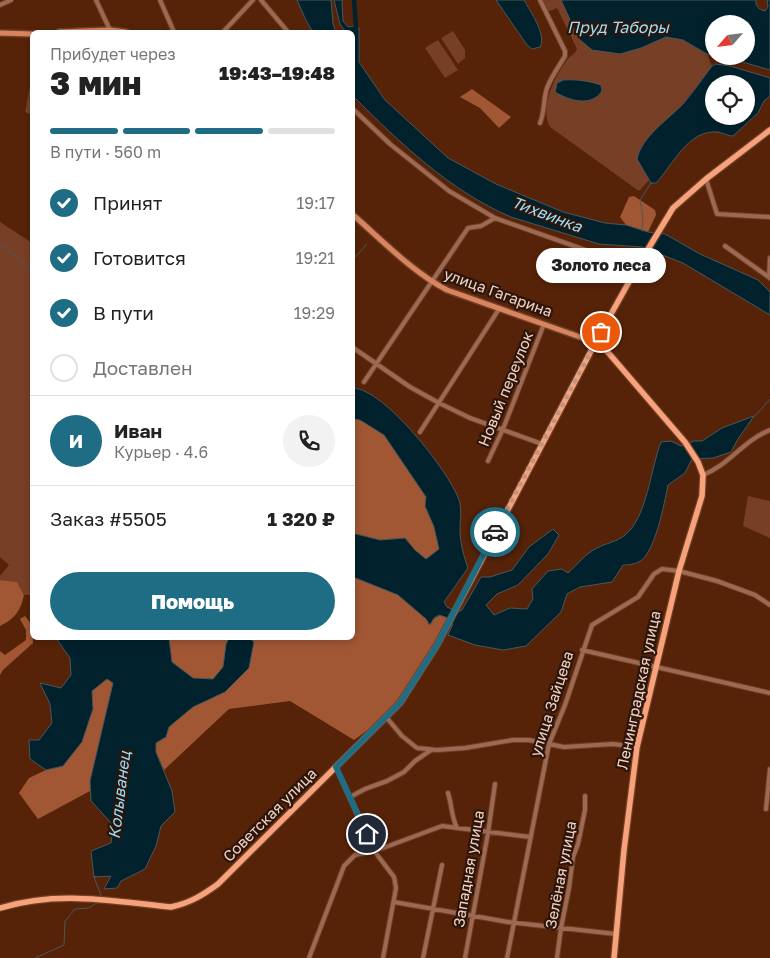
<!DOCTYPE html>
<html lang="ru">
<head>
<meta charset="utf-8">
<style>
	:root { --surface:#fff; --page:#f2f2f2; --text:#222; --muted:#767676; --line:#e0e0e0; --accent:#1f6d84 }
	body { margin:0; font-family:"Golos Text",sans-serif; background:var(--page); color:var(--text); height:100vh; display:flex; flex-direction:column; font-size:19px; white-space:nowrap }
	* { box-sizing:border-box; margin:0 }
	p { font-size:16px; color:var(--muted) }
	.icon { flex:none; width:28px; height:28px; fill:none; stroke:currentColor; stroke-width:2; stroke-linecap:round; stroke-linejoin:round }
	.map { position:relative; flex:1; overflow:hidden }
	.sheet { position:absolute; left:30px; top:30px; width:325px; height:610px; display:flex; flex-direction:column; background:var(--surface); border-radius:8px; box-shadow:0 2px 8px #0003 }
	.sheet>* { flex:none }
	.needle { width:32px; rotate:242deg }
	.buttons { position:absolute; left:705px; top:15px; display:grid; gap:10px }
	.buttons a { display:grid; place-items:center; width:50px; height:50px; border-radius:50%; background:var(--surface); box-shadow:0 2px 8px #0003; font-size:25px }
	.pin { position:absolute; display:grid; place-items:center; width:42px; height:42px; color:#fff; margin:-21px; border:2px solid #fff; border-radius:50%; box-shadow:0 1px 5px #0007 }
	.courier { position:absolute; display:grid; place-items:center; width:50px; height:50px; margin:-25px; border:4px solid #1f6d84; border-radius:50%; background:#fff; color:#222; box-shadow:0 1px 6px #0007 }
	.bubble { position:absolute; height:35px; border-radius:18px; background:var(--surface); box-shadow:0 2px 8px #0003; font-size:16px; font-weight:800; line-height:35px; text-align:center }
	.head em { font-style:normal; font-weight:800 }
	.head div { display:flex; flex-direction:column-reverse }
	.head { display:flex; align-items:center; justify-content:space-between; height:85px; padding:0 20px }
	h1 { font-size:32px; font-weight:800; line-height:38px }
	.bar { display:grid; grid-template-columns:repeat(4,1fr); gap:8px 5px; align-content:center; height:60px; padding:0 20px }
	.bar i { height:6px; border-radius:4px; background:var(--line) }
	.bar .active { background:var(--accent) }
	.bar p { grid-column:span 4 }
	.line { display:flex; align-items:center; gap:12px; padding:0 20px; border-top:1px solid var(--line) }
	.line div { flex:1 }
	.round { display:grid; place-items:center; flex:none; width:52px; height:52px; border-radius:26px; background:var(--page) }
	ol { padding:0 20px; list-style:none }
	li { display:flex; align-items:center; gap:15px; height:55px }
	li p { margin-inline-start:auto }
	li .icon { padding:5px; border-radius:50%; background:var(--accent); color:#fff; stroke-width:4 }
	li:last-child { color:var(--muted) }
	li i { width:28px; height:28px; border:2px solid var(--line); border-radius:50% }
	.cta { display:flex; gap:10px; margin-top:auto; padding:10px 20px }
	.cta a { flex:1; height:58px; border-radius:30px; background:var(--accent); color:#fff; font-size:20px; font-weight:800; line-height:58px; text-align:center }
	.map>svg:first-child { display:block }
</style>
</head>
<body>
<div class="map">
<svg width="770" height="958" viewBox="0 0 770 958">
	<rect width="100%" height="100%" fill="#562308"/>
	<path fill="#774026" d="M542 0H561L579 39 620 54 641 48 666 37 683 40 707 54 712 66 685 101 670 117 639 162 649 180 639 191 550 127C539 108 555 76 567 60 570 56 575 54 577 49L557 8 547 12Z
		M453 31 465 50V58L458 64 441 38Z
		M438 40 458 70 445 78 425 48Z
		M32 75V115L25 112Z
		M0 222 32 243V595H24L17 582 0 580V576L9 565 0 557Z
		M748 496 770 501V538L743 526Z"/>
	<path fill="#a15733" d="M472 89 511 117 499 128 480 108 460 97Z
		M634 196 655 210 656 215 648 232 626 225 620 217 629 197Z
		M352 419 360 420 384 435 426 497 425 506 434 527 439 550 426 560 415 550 405 538 380 540 353 533Z
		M353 577 398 595 426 619 429 625C435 617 440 612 449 619L412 684 386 717 354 740 290 701 229 709 164 770 156 752V743L166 737 169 727 193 707 225 692 254 642 249 638H352Z
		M0 580 17 582 24 595C21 610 15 619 0 626Z
		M25 616 32 625 33 643 3 670 0 675V651L5 655 26 640V630L20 619Z
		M169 638H229L226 644 223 667 213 679 193 678 172 662Z
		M107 679 113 683 90 781V791L38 819 19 793 29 778 46 770 63 766 93 709 92 691Z"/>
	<path fill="#01222d" stroke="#4a575b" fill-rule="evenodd" d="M297 0H331L333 24 336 32H313C306 22 302 11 297 0Z
		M334 0H342L343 21 348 27 353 26 359 28V62L385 100 448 158 496 184 563 212 605 223 626 225 648 232 665 234 700 254 758 280 770 292V315L683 263 642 247 599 244 511 217C450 191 399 142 353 96L352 32 344 30 340 24Z
		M496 0H524C530 11 547 35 540 47L532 49 527 45Z
		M561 0H756C755 6 759 10 765 11L768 7 767 0H770V70L722 56H746V24H714V55L707 54 683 40 666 37 641 48 620 54 592 50 579 39Z
		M715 64 730 66 770 78V96L764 101 758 113 733 136C728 136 723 133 718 132 688 129 673 165 656 183H651L637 159C642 136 669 119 684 103 694 91 703 78 712 66ZM714 84H746V116H714Z
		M563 80C576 79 589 81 601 85L602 91C591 108 568 100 555 92L557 83Z
		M353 388C384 389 449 471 459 500 462 509 460 520 460 530 460 543 464 557 468 568L444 602 447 607 458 612 462 610 481 577H490L512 570 529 547 553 529 559 535 548 554 518 585 497 594 486 605 494 615 510 608 527 609 533 599 532 589 548 571 562 569 568 573C577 565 586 553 597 548 606 543 617 542 625 535 647 518 651 467 661 442L671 441 681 446 694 441H702L722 428 754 416 738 439 731 452 713 458 692 459 685 473 668 485C664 505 656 547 642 560 637 564 629 565 623 565L612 582 580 587 567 594 561 612 526 646 503 650 475 645 448 635 453 624 448 618 439 615 434 618 430 625 426 619 398 595 353 577 352 533 380 540 405 538 415 550 426 559 439 549 434 527 425 506 426 497 384 435 360 420 353 419Z
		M56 638H169L172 662 193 678 213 679 223 667 226 644 229 638H249L254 642 249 668 225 692 193 707 169 727 166 737 156 743V752L172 791 175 812 161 826 156 846 145 869 121 881 117 888 104 889 111 876 94 877 91 851 111 843 113 825 91 801 90 781 113 683 107 679 92 691 93 709 82 742 63 766 46 770 30 759 29 740H39L52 723 50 704 40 683 61 688 71 675 70 658Z"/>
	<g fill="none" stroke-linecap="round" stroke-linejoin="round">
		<path stroke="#4a575b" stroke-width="1" d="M642 231 643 217 640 200 651 183
			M0 244 25 263 32 274
			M352 261 367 244
			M755 416 770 399
			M96 876 94 877 102 898
			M35 958 64 945 65 921 75 909 89 908 98 902"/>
		<path stroke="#01222d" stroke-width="4.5" d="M354 0 356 27"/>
		<defs>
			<path id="street" d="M96 0 110 30
				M160 0 174 32
				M261 0 288 32
				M540 0 565 51V56C559 66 551 77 547 88 543 100 545 111 540 123
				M0 5 11 0
				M223 32 253 0
				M352 108 390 144 449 191 495 218 591 252 639 264
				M706 179 717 214 770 217
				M725 246 770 278
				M769 277 770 258
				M352 347 410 387 439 403 470 418 542 444
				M364 382 468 228 481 226 495 218
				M420 432 499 309
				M488 461 503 429 544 324
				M703 475C729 465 744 440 770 430
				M582 650 770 693
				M386 717 402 736 417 748 437 750 465 748 513 740H529L564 747 613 744 637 747
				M336 767 372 848 394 877 396 888 383 958
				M448 793C452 805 451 816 457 828
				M350 797 365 789 387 781 404 772 415 761 431 750
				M766 809 770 769
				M394 902 508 922 616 934
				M309 958 344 866 355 855 375 851 442 826 530 837
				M423 958 442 865
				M465 958 488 833 495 784
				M507 958 549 744 565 705 592 625 638 597 654 574 662 569 679 571 717 581 755 595 770 605
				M557 958 561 928 569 888 573 857 578 844 585 810V796"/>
			<path id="secondary" d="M59 32 110 30 126 32
				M0 33 32 34
				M352 214C382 240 411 271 447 290L597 343"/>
			<path id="primary" d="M597 343 606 350 685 442 698 462 703 475 702 496 679 571 637 747 624 850 614 958
				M0 908C59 890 111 901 171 907 190 903 203 895 218 884L386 717 400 703 437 645 601 332 639 264 673 208 706 179 770 130"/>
		</defs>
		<use href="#street" stroke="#6f3f26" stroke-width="6"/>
		<use href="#secondary" stroke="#6f3f26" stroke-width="8"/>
		<use href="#primary" stroke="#6f3f26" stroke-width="8"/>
		<use href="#street" stroke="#9e6952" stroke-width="4"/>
		<use href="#secondary" stroke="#d8855f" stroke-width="5"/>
		<use href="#primary" stroke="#f8a27b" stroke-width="5.5"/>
	</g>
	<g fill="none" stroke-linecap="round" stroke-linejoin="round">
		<path stroke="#bd9583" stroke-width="5" stroke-dasharray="0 9" d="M495 532 601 332"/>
		<path stroke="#1f6d84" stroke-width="6" d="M367 834 336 767 400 703 437 645 495 532"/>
	</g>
	<g text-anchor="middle" stroke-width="4.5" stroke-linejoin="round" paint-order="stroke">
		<g font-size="15" fill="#f4d3c5" stroke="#2c150a">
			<text transform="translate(498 293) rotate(20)" y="5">улица Гагарина</text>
			<text transform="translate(506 389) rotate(-68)" y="5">Новый переулок</text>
			<text transform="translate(639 690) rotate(-78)" y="5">Ленинградская улица</text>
			<text transform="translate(552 704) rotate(-72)" y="5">улица Зайцева</text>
			<text transform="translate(270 815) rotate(-45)" y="5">Советская улица</text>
			<text transform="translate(469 869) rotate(-80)" y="5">Западная улица</text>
			<text transform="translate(561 875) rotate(-79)" y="5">Зелёная улица</text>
		</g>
		<g font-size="16" font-style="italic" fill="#96dffd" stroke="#2c150a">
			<text x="618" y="33">Пруд Таборы</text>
			<text transform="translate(547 214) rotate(21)" y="6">Тихвинка</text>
			<text transform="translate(119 795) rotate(-83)" y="6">Колыванец</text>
		</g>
	</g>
</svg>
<div class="buttons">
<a><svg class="needle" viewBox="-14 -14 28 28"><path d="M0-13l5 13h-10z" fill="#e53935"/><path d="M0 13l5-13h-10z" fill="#767676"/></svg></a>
<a><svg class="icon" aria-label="locate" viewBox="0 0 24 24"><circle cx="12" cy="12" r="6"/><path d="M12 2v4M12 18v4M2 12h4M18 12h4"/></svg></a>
</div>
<div class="pin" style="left:601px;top:332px;background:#ea580c"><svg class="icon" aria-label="bag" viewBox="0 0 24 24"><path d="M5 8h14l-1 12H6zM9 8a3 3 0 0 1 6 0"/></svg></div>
<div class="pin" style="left:367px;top:834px;background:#1f2937"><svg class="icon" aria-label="home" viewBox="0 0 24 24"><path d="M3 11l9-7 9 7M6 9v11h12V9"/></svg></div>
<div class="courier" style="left:495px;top:532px"><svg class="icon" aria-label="car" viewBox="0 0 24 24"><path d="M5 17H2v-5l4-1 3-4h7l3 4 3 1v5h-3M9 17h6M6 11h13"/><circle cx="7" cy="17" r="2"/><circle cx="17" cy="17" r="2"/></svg></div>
<div class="bubble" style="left:536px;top:248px;width:130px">Золото леса</div>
<section class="sheet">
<div class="head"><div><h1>3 мин</h1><p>Прибудет через</p></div><em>19:43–19:48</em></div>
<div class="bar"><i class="active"></i><i class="active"></i><i class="active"></i><i></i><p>В пути · 560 m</p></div>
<ol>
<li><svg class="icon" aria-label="check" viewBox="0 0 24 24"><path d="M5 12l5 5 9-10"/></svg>Принят<p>19:17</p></li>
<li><svg class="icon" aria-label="check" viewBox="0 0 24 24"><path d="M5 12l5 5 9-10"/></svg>Готовится<p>19:21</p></li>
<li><svg class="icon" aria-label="check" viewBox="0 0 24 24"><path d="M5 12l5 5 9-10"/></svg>В пути<p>19:29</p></li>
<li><i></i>Доставлен</li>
</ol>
<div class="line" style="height:90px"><b class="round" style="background:var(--accent);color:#fff">И</b><div><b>Иван</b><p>Курьер · 4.6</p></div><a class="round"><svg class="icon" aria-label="phone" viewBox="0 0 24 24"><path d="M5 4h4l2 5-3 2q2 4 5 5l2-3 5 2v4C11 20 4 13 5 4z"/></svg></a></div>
<div class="line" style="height:65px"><div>Заказ #5505</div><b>1 320 ₽</b></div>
<div class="cta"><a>Помощь</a></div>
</section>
</div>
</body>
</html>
